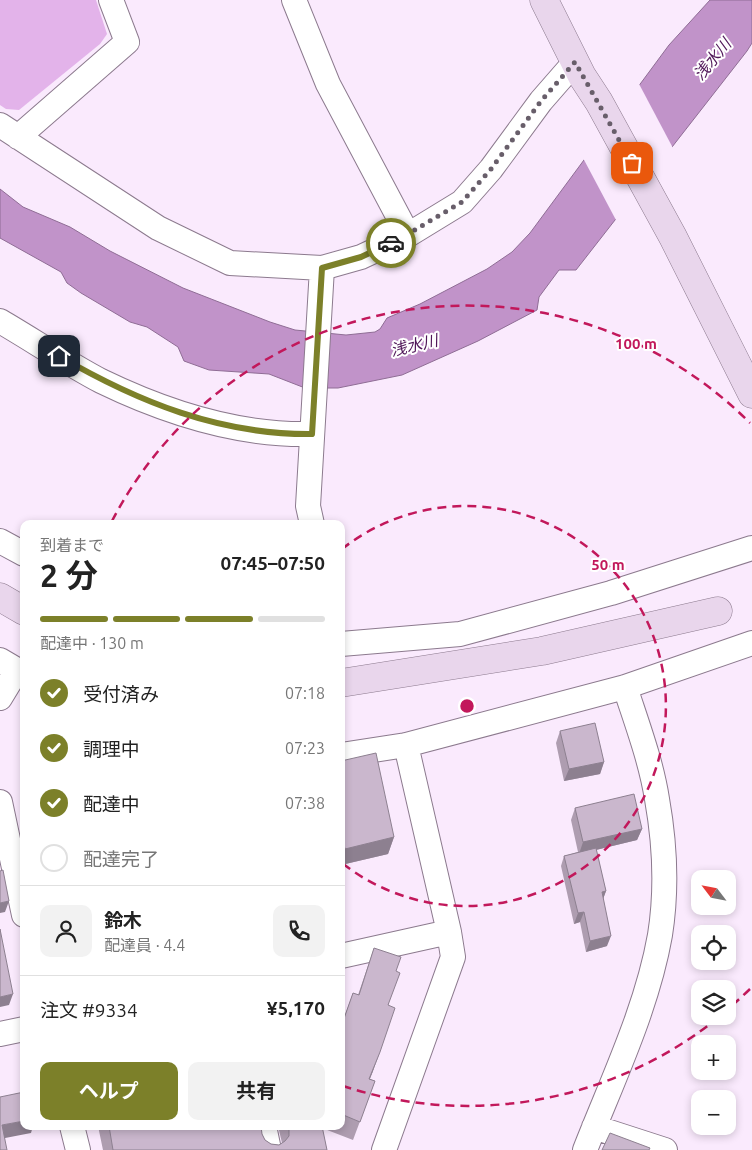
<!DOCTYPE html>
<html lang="ja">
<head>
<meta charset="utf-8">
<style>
	:root { --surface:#fff; --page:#f2f2f2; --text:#222; --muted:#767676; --line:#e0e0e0; --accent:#7c8029 }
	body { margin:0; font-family:Ubuntu,"Noto Sans JP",sans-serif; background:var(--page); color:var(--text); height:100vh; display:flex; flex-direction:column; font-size:19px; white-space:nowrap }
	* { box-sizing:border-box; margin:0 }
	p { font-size:16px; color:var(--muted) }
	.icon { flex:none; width:28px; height:28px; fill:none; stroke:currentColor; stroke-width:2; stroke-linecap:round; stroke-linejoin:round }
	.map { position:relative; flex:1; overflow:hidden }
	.panel { position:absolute; left:20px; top:520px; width:325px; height:610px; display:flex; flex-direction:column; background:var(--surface); border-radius:10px; box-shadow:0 2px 8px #0003 }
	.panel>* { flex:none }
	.needle { width:32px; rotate:302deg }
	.tools { position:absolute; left:691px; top:870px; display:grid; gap:10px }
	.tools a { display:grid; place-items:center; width:45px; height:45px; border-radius:10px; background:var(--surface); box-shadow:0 2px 8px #0003; font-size:25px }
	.pin { position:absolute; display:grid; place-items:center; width:42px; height:42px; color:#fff; margin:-21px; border-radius:10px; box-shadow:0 2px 8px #0006 }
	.courier { position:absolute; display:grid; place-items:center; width:50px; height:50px; margin:-25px; border:4px solid #7c8029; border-radius:50%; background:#fff; color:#222; box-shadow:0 1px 6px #0007 }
	.head em { font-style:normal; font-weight:700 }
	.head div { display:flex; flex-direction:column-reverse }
	.head { display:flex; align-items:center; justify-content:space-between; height:85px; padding:0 20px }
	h1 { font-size:32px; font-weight:700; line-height:38px }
	.bar { display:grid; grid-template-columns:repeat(4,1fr); gap:8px 5px; align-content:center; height:60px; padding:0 20px }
	.bar i { height:6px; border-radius:4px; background:var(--line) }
	.bar .selected { background:var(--accent) }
	.bar p { grid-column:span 4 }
	.line { display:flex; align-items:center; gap:12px; padding:0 20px; border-top:1px solid var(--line) }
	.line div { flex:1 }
	.round { display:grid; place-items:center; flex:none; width:52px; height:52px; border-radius:10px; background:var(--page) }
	ol { padding:0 20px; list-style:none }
	li { display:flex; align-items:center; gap:15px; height:55px }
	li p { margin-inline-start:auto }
	li .icon { padding:5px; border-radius:50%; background:var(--accent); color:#fff; stroke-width:4 }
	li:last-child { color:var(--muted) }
	li i { width:28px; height:28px; border:2px solid var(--line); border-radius:50% }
	.button { display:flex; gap:10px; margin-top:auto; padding:10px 20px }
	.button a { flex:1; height:58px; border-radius:10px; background:var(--accent); color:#fff; font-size:20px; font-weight:700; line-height:58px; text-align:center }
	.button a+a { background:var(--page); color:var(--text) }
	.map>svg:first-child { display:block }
</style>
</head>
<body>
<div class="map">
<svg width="752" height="1150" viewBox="0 0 752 1150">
	<rect width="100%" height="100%" fill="#faeafd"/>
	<path fill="#e3b3ea" d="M0 0H96L107 34 100 44 19 110 6 109 0 105Z"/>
	<path fill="#c193c9" stroke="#8f6d95" d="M710 0H752V43L747 51 576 270H559L539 297 537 310 478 341 402 375 338 388H305L269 374 209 370 184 361 178 347 147 327 130 322 81 293 67 283 61 272 0 238V189L23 207 70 227 110 251 183 288 270 322 295 330 346 335 375 332 380 329 387 318 420 304 487 269 512 252 530 233 669 45Z"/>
	<path fill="#faeafd" d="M638 82 674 150 617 222 583 158Z"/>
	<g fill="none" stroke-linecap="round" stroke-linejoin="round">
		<defs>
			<path id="street" d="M294 0 328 84 408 235
				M0 125 158 228 230 263 322 268 361 257 408 235 462 202 491 169 541 101 575 62
				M18 137 127 42 111 0
				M0 321C34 341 67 363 101 381 167 413 239 436 312 434
				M312 524 308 506 322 268
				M0 541 24 554
				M341 644 460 634 611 593 752 548
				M0 660 17 670 0 698
				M341 755 406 745 625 687 752 643
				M0 802 24 915
				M341 956 449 932
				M0 1034 24 1029
				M72 1126 78 1150
				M264 1126 269 1150
				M594 1127 665 1150
				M384 1150 453 957 449 932 406 745
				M585 1150C612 1081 647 1009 660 935 667 891 665 844 657 799 651 761 637 724 625 687"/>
			<path id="secondary" d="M544 0 582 76 599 102 673 237 752 394
				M0 597 24 611
				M341 683 542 651 718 611"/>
		</defs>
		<use href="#street" stroke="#8c7a8e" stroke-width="26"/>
		<use href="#secondary" stroke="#8c7a8e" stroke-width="29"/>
		<use href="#street" stroke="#fff" stroke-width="24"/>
		<use href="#secondary" stroke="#e9d6ec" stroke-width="28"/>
	</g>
	<path fill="#ae9db0" d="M560 731 604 762 600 774 564 781 556 743Z
		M341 761 394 837 388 854 341 865Z
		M575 808 642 829 637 840 596 850 606 891 603 899 607 946 586 952 580 922 574 924 561 866 564 856 578 852 571 820Z
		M374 948 396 971 373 1071 370 1079 375 1081 353 1140 322 1128 327 1150H103L98 1126H261L262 1134 265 1140 271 1144 279 1145 282 1143 278 1126H341V1026L353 993 358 995Z"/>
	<path fill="#8d8090" d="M604 762 600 774 564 781 569 769Z
		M642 829 637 840 579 854 583 842Z
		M394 837 388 854 341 865V859L345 849Z
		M606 891 602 902V892Z
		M9 901 5 912 0 913V903Z
		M584 912 580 922 574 924 578 913Z
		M611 936 607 946 586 952 590 941Z
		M13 994 9 1005 0 1007V997Z
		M380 1052 373 1071 362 1097 369 1079Z
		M24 1121V1126H33L31 1133 0 1139 2 1125Z"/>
	<path fill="#cab7cd" stroke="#8d8090" d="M595 723 604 762 569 769 560 731Z
		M376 753 394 837 345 849 341 831V761Z
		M634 794 642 829 583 842 575 808Z
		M596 848 606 891 602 892 611 936 590 941 584 912 578 913 564 856Z
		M3 870 9 901 0 903V871Z
		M0 929 13 994 0 997Z
		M374 948 401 957 396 971 400 973 388 1005 395 1008 380 1052 369 1079 375 1081 360 1122 341 1114V1027L353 993 359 995Z
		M24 1092V1121L2 1125 7 1150H0V1097Z
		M109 1126H261L262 1134 265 1140 271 1144 279 1145 285 1141 289 1136V1126H322L327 1150H113Z
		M610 1133 650 1148 649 1150H602Z"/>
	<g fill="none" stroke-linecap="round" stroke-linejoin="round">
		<path stroke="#685e6a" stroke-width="5" stroke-dasharray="0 9" d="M391 243 408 234 462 202 491 169 541 101 575 62 632 163"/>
		<path stroke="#7c8029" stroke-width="6" d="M59 356C138 402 220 435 312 434L322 268 361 257 391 243"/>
	</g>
	<g fill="none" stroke="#c2185b" stroke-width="2.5" stroke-dasharray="9 6">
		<path d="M342 549A200 200 0 1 1 342 863"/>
		<path d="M750 989A400 400 0 0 1 729 1008M719 1017A400 400 0 0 1 343 1086M112 521A400 400 0 0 1 750 423"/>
	</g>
	<g text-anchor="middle" stroke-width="4" stroke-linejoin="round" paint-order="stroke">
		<g font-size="16" font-style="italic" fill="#501759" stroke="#fff">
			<text transform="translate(712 59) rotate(-50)" y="6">浅水川</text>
			<text transform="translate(414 345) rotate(-13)" y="6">浅水川</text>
		</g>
	</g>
	<circle cx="467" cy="706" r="8" fill="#c2185b" stroke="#fff" stroke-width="2.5"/>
	<g font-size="15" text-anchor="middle" font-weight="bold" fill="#c2185b" stroke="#fff" stroke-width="4" stroke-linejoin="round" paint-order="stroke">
		<text x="636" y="349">100 m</text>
		<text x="608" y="570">50 m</text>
	</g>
</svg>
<div class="tools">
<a><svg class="needle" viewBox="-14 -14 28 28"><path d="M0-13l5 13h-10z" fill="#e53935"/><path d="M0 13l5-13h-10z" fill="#767676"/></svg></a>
<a><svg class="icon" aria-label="locate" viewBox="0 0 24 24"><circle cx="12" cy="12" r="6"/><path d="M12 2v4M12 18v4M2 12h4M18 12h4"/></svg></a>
<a><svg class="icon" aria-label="layers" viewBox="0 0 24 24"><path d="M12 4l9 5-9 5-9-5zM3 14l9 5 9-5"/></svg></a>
<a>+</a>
<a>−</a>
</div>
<div class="pin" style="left:632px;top:163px;background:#ea580c"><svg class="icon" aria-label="bag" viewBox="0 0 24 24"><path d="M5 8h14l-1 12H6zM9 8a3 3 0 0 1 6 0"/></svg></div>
<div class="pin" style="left:59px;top:356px;background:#1f2937"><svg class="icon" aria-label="home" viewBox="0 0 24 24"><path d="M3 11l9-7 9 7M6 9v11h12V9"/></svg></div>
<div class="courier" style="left:391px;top:243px"><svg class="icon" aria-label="car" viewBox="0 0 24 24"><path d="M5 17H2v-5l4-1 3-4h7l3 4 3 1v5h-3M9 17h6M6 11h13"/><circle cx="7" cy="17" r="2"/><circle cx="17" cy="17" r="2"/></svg></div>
<section class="panel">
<div class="head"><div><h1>2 分</h1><p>到着まで</p></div><em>07:45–07:50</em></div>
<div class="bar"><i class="selected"></i><i class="selected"></i><i class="selected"></i><i></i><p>配達中 · 130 m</p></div>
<ol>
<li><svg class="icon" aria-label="check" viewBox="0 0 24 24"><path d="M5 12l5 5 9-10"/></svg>受付済み<p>07:18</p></li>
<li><svg class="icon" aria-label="check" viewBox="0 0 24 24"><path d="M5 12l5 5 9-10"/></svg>調理中<p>07:23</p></li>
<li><svg class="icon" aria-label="check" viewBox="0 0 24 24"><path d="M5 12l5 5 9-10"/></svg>配達中<p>07:38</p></li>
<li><i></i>配達完了</li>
</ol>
<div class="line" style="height:90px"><a class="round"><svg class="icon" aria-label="person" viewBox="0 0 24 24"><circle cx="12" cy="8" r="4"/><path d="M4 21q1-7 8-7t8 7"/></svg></a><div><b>鈴木</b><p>配達員 · 4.4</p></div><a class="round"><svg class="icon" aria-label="phone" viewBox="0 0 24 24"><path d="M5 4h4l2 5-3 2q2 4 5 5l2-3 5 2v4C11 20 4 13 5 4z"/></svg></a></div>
<div class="line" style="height:65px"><div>注文 #9334</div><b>¥5,170</b></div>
<div class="button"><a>ヘルプ</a><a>共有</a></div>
</section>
</div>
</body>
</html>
